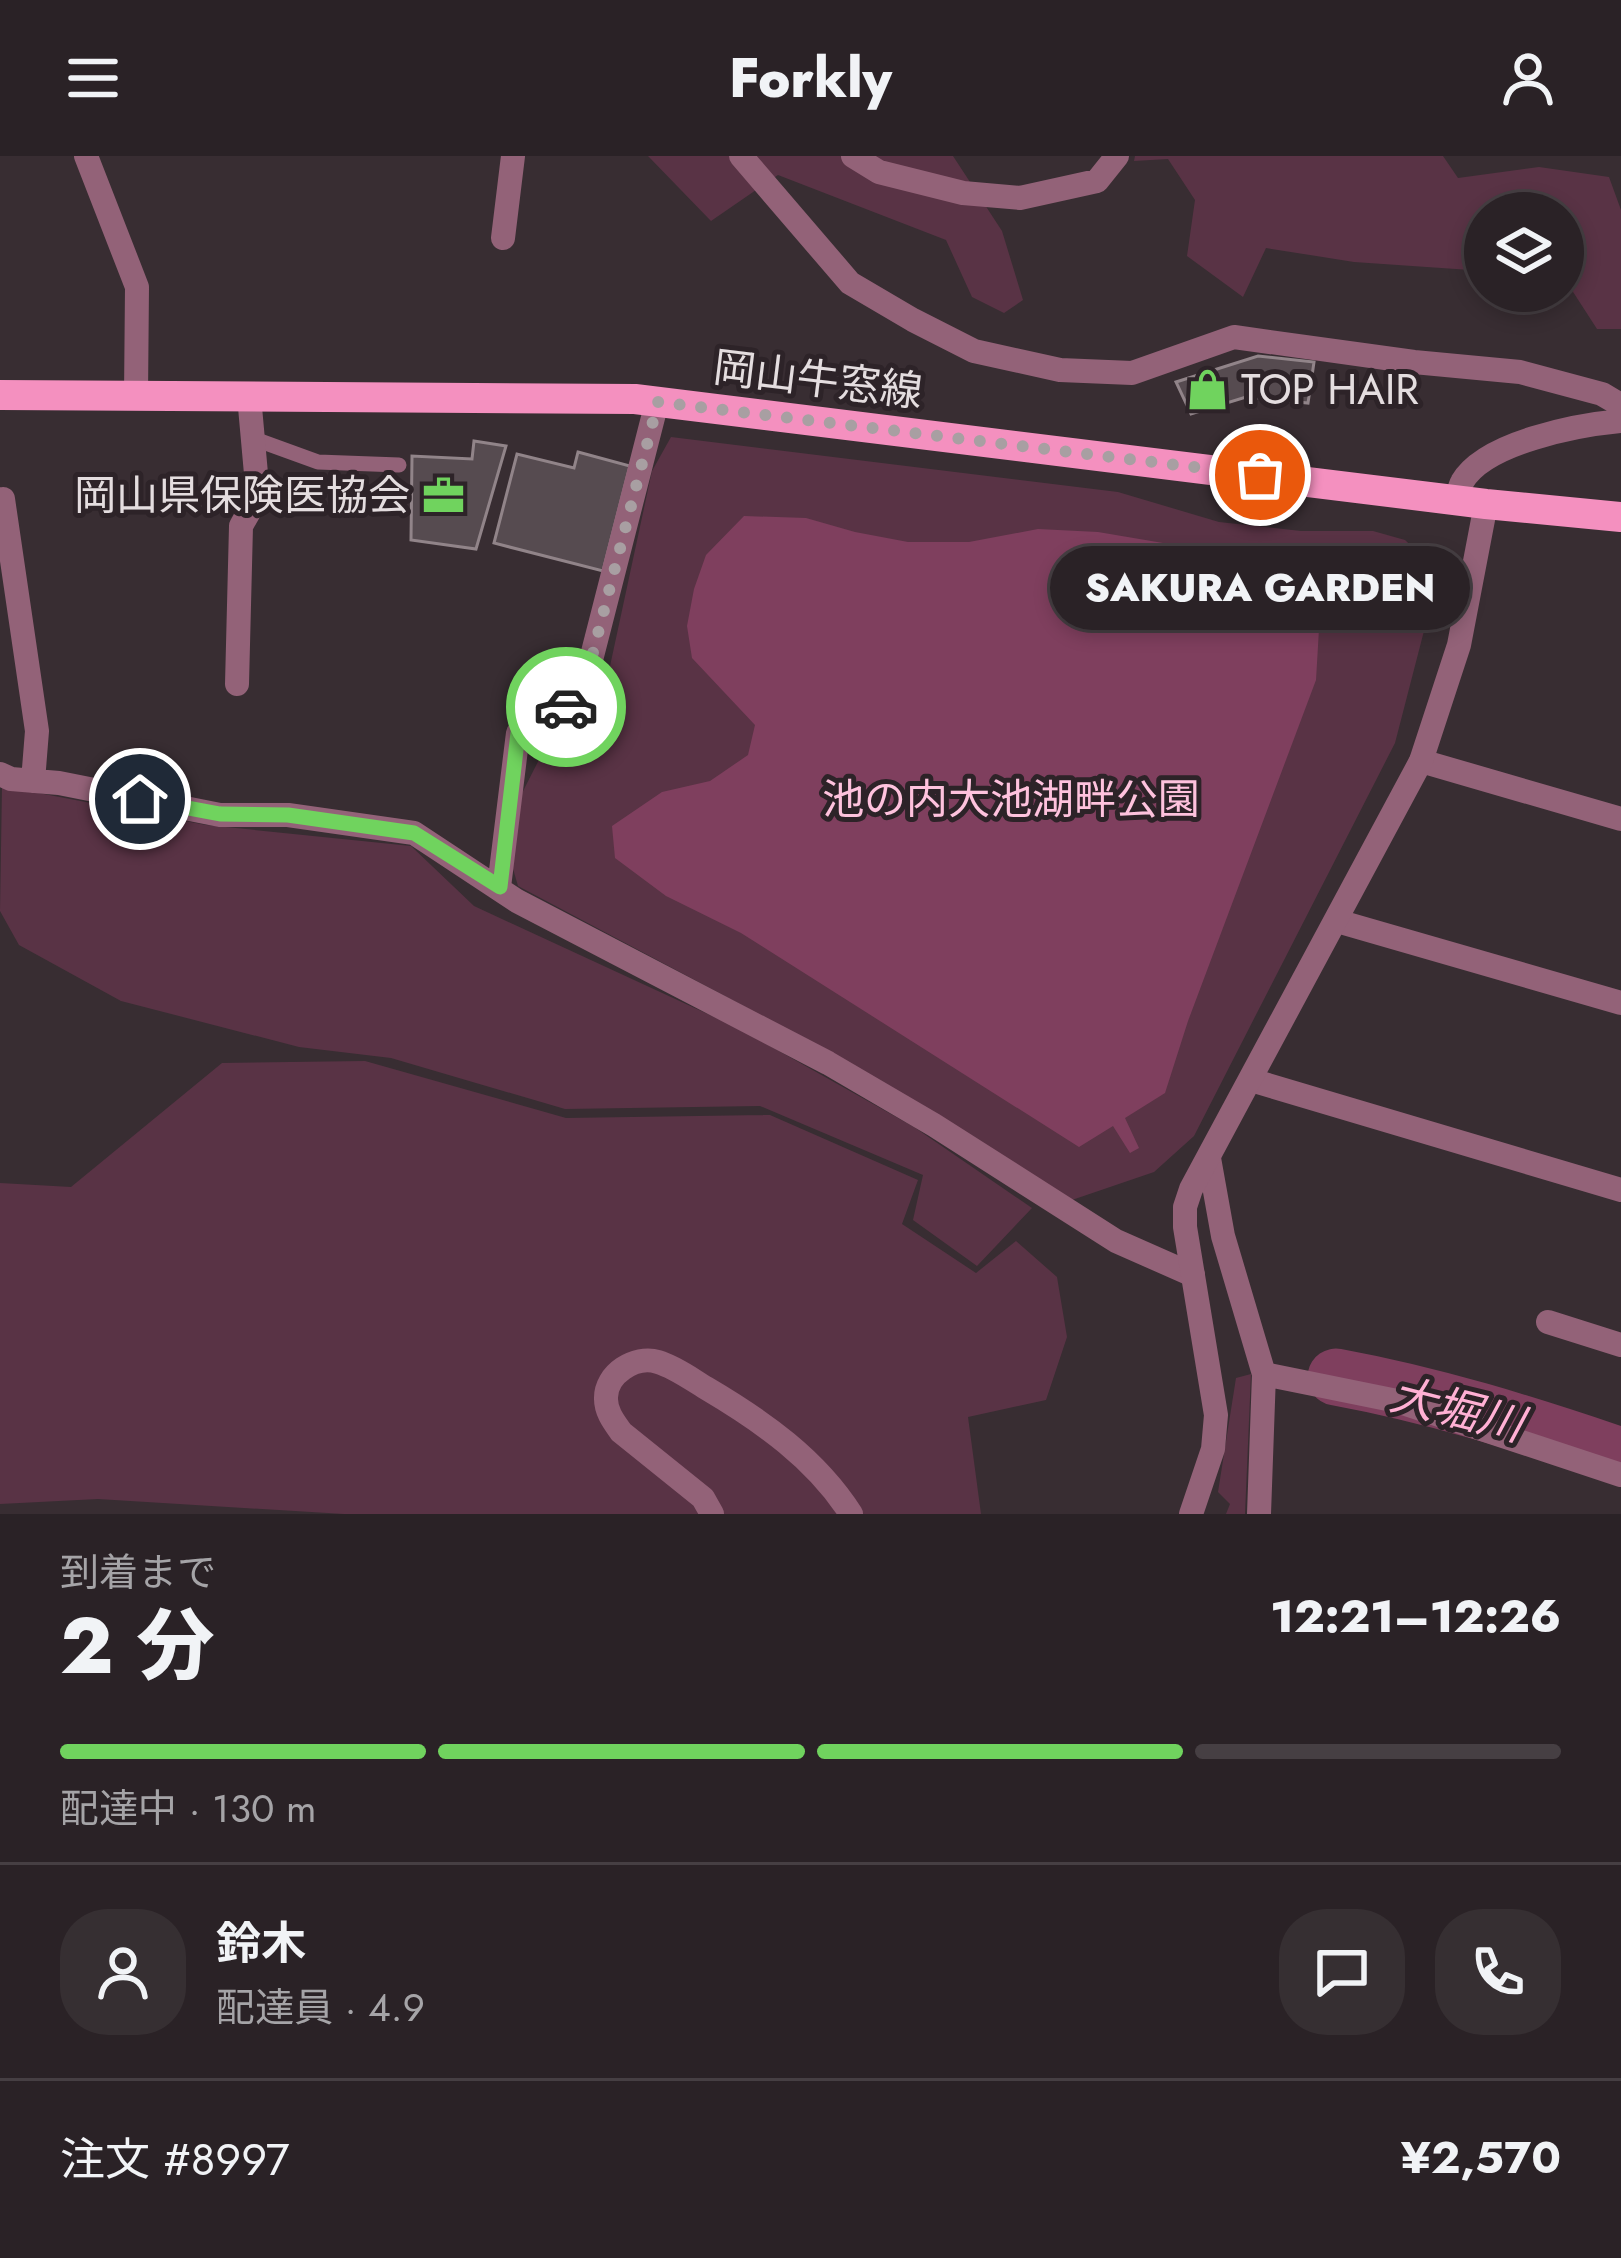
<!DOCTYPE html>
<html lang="ja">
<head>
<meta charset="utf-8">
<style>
	:root { --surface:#2a2226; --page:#362f32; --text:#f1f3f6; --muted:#a5a4a7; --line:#463f43; --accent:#70d35e }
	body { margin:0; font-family:Jost,"Noto Sans JP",sans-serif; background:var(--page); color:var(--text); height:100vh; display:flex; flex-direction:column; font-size:45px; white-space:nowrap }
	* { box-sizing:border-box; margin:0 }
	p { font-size:39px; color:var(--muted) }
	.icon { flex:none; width:66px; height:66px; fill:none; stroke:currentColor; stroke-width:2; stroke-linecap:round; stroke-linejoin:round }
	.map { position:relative; height:1358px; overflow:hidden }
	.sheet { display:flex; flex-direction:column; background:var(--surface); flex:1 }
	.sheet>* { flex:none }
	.buttons { position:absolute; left:1464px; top:36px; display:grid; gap:24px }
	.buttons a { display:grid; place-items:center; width:120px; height:120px; border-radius:50%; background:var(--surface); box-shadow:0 6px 18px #0003,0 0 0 3px var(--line); font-size:60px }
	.pin { position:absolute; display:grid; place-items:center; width:102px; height:102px; color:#fff; margin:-51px; border:6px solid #fff; border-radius:50%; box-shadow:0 3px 12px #0007 }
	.courier { position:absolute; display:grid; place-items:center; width:120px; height:120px; margin:-60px; border:9px solid #70d35e; border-radius:50%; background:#fff; color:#222; box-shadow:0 3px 15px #0007 }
	.bubble { position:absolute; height:84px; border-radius:42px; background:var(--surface); box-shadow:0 6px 18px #0003,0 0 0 3px var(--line); font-size:39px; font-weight:800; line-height:84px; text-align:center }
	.summary em { font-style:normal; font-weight:800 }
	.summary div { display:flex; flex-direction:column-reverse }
	.summary { display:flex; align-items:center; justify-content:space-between; height:204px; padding:0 60px }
	h1 { font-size:78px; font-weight:800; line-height:90px }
	.bar { display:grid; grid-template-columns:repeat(4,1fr); gap:18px 12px; align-content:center; height:144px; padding:0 60px }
	.bar i { height:15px; border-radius:9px; background:var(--line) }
	.bar .selected { background:var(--accent) }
	.bar p { grid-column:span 4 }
	.line { display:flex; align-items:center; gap:30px; padding:0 60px; border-top:3px solid var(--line) }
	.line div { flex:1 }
	.round { display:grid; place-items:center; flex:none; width:126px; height:126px; border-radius:48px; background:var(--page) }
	header { display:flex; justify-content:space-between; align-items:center; height:156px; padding:0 60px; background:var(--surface); font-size:54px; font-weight:800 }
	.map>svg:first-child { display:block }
</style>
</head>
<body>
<header><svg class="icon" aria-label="menu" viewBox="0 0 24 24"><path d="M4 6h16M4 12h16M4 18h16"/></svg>Forkly<svg class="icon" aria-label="person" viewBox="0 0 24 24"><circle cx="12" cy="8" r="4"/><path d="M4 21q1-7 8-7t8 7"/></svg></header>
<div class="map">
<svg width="1621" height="1358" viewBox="0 0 1621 1358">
	<rect width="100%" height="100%" fill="#382d32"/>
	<path fill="#593345" d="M648 0H953L1002 75 1023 144 1004 157 972 141 946 84 778 19 711 65Z
		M1135 0H1443L1458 22 1539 11 1609 21 1621 54V173H1597L1566 125 1563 124V57H1485V115L1354 106 1266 92 1243 141 1187 100 1195 44 1168 3 1134 5Z
		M671 281 1118 336 1219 366 1301 375H1373L1405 384 1426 404 1431 425 1425 471 1395 587 1194 980 1154 1016 1069 1045 740 848 518 730 509 699 520 641 546 590 601 552 652 315Z
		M2 630 206 669 411 690 474 750 738 872 914 971 1032 1052 977 1110 913 1064 923 1019 760 950 565 953 391 902 299 891 121 845 19 789 0 755Z
		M365 905 566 962 770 959 918 1024 902 1068 976 1117 1016 1085 1057 1121 1067 1181 1046 1244 968 1261 981 1358H344L98 1343 0 1348V1027L71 1031 222 907Z
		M1251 1218 1245 1358H1226L1230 1348 1218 1336 1236 1222Z"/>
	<path fill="#7f3f5e" d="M744 360 806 362 855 376 908 386H969L1038 373 1098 376 1234 399 1304 435 1319 473 1316 524 1188 865 1165 937 1125 962 1139 992 1130 997 1113 970 1079 991 741 777 666 740 615 702 612 670 662 636 710 625 748 599 755 569 692 502 687 470 694 433 706 399Z"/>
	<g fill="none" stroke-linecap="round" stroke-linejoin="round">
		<path stroke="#7f3f5e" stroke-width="57" d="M1336 1221C1434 1239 1527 1268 1621 1300"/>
	</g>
	<path fill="#564b50" stroke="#918489" stroke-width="3" d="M1258 200 1314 206 1308 247 1246 241 1191 258 1176 226Z
		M474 285 506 290 476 393 411 384 412 300 472 303Z
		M578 296 630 310 603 415 494 387 517 298 574 312Z"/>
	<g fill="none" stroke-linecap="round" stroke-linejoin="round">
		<path stroke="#936278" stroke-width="15" d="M252 282 318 306 399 309"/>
		<path stroke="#936278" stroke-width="24" d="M86 0 137 131 136 240
			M741 0 850 127 913 164 974 195 1060 214 1132 217 1234 181 1414 206 1520 216 1602 238 1621 249
			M853 0 879 16 963 37 1020 42 1097 25 1117 0
			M503 82 513 0
			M3 343 37 575 33 625
			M1456 345C1456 344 1461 327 1462 326 1485 286 1578 269 1621 265
			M237 528 241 370 258 340 249 240
			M1421 605 1621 663
			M0 618 11 623 59 627 220 659H288L414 677 517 745 828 907 934 969 1116 1085 1193 1119
			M499 731 518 577 581 543 657 246
			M1337 765 1621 847
			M1251 924 1621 1034
			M1209 1002 1223 1080 1264 1218 1259 1358
			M1548 1166 1621 1189
			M1264 1218 1397 1245 1621 1319"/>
		<path stroke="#936278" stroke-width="24" d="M712 1358 703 1342 621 1276C614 1266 606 1256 606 1243 605 1218 635 1199 658 1206 675 1211 691 1223 706 1232 762 1265 816 1303 851 1358
			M1191 1358 1213 1293 1216 1259 1185 1071V1051L1191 1033 1421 605 1459 489 1486 348"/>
		<path stroke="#f490bf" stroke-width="30" d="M0 239 635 243 1486 348 1621 361"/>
	</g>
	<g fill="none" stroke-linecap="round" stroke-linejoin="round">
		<path stroke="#a89fa2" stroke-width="12" stroke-dasharray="0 21.6" d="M566 551 581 543 658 246 1260 319"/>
		<path stroke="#70d35e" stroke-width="15" d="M140 643 220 658 288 659 414 677 500 731 518 577 566 551"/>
	</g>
	<defs>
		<symbol id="shop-bare" viewBox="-9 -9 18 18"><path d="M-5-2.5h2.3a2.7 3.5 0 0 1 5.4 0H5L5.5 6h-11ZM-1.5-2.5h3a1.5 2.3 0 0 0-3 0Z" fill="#70d35e" stroke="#2d2328" stroke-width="2.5" paint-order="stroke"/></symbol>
		<symbol id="office-bare" viewBox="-9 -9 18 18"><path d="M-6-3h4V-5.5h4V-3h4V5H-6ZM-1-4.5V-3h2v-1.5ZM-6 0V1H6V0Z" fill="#70d35e" stroke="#2d2328" stroke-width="2.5" paint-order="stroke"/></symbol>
	</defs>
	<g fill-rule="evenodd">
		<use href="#shop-bare" x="1178" y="204" width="59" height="59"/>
		<use href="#office-bare" x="414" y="310" width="59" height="59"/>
	</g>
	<g text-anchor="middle" stroke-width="10" stroke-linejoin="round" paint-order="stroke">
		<g font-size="42" fill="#e4dddf" stroke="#2d2328">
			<text transform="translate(818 223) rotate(7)" y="15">岡山牛窓線</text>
		</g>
		<g font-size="42" fill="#e4dddf" stroke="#2d2328" text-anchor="start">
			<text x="1241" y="248">TOP HAIR</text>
			<text x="410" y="354" text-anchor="end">岡山県保険医協会</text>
		</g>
		<g font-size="42" fill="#fec2dd" stroke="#2d2328">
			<text x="1011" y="658">池の内大池湖畔公園</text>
		</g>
		<g font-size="45" font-style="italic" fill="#ffb0d4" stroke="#2d2328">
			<text transform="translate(1457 1253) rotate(14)" y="16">大堀川</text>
		</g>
	</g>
</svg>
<div class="buttons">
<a><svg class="icon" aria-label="layers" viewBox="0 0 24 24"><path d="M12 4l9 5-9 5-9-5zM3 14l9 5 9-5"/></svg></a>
</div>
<div class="pin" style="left:1260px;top:319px;background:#ea580c"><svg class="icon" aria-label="bag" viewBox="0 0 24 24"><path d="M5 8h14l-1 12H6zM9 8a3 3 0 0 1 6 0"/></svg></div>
<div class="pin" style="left:140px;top:643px;background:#1f2937"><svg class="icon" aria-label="home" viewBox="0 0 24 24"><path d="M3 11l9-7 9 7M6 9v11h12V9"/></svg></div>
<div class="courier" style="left:566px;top:551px"><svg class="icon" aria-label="car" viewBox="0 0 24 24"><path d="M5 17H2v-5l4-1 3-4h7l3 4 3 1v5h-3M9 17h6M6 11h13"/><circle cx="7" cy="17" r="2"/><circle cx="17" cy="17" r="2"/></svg></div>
<div class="bubble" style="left:1050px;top:390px;width:420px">SAKURA GARDEN</div>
</div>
<section class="sheet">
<div class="summary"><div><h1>2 分</h1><p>到着まで</p></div><em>12:21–12:26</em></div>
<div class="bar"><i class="selected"></i><i class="selected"></i><i class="selected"></i><i></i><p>配達中 · 130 m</p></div>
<div class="line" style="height:216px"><a class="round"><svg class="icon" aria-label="person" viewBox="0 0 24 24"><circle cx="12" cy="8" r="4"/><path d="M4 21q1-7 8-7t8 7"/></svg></a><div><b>鈴木</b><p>配達員 · 4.9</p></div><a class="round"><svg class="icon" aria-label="chat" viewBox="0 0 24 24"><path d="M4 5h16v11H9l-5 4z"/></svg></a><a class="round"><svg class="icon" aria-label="phone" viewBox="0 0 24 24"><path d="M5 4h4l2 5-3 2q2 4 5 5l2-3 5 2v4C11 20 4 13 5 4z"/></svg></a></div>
<div class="line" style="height:156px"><div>注文 #8997</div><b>¥2,570</b></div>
</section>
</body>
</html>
